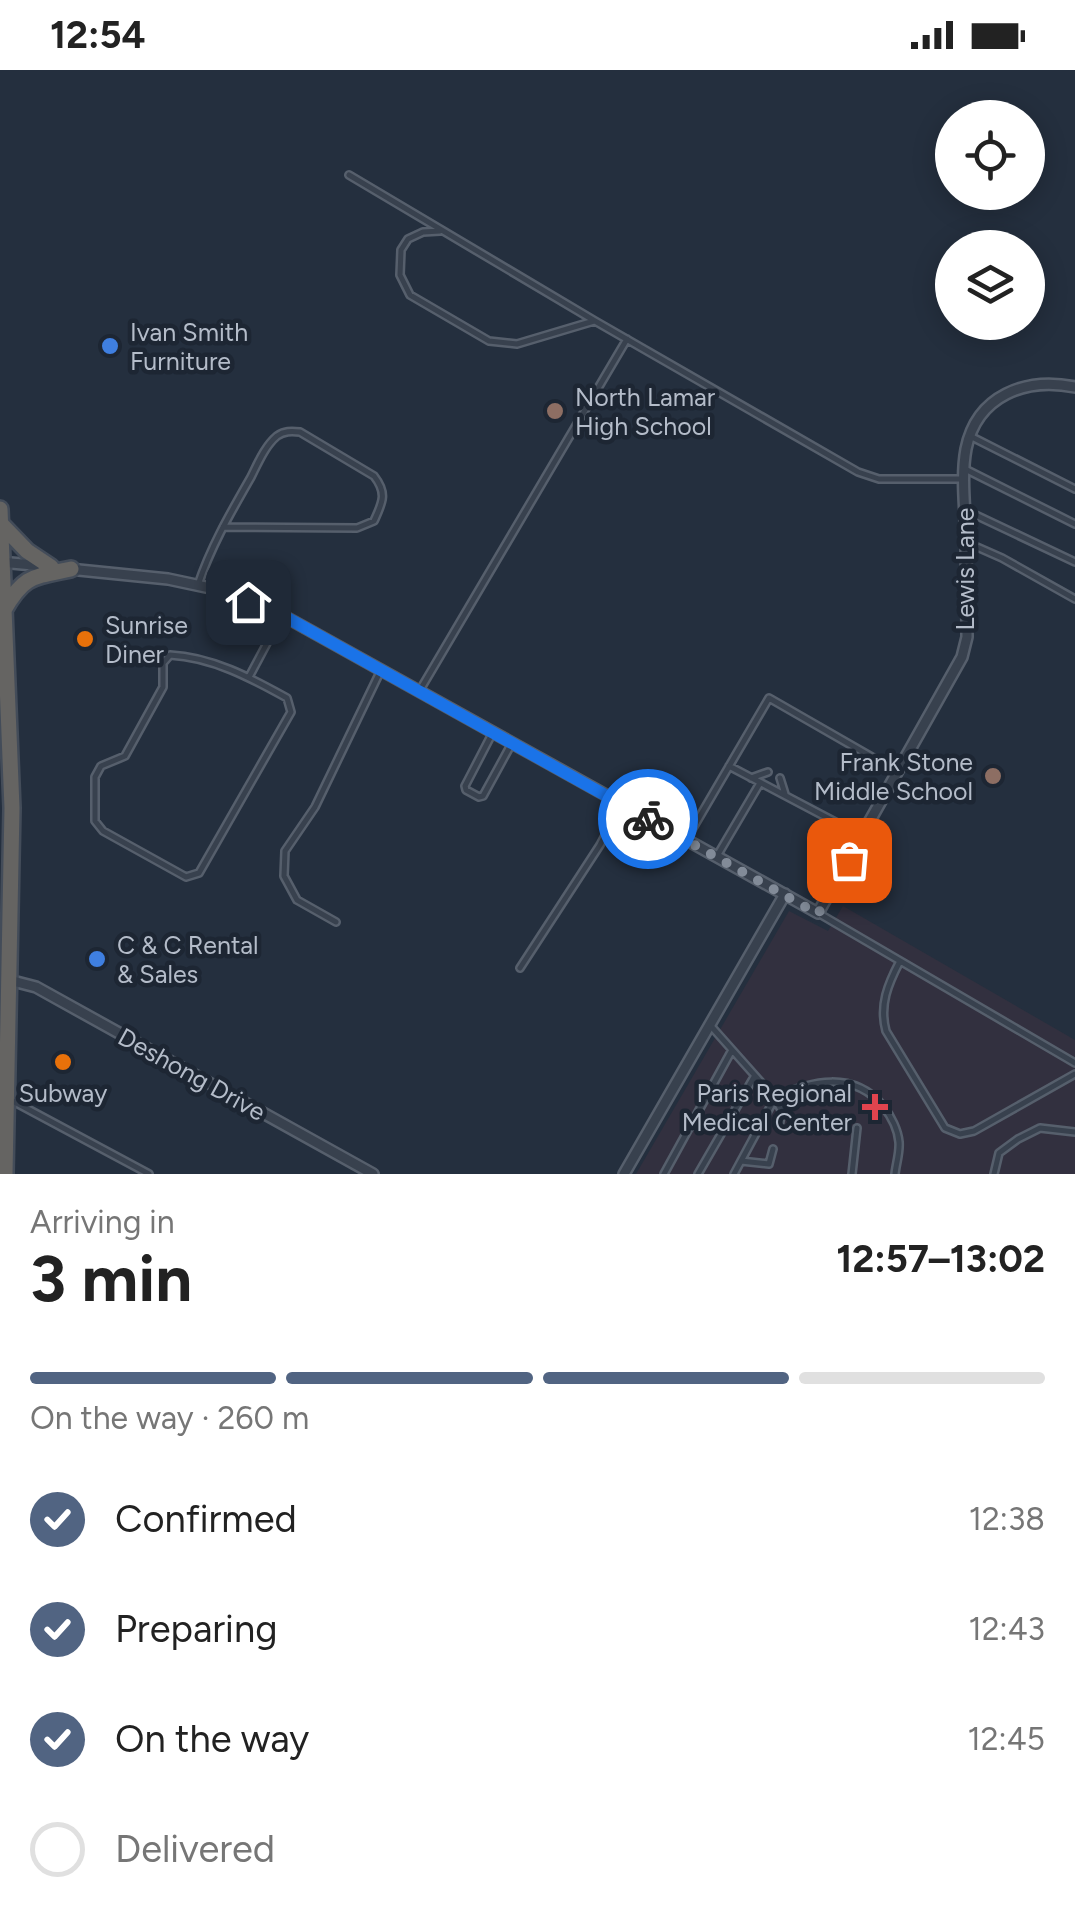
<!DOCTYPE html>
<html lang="en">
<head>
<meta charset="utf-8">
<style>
	:root { --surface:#fff; --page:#f6f6f6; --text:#222; --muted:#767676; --line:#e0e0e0; --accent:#516482 }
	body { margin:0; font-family:Figtree,sans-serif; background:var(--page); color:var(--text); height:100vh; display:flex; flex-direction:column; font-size:38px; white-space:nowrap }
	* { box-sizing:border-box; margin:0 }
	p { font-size:32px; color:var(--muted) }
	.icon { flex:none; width:55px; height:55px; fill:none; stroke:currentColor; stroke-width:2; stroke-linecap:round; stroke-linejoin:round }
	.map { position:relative; height:1104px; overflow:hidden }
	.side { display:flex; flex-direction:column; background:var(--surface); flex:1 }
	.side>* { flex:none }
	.tools { position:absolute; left:935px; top:30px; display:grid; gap:20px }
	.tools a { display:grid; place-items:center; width:110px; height:110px; border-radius:50%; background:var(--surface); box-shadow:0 5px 25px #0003; font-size:50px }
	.pin { position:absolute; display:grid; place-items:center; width:85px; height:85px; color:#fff; margin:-42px; border-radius:20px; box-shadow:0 5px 15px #0006 }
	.courier { position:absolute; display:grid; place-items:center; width:100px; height:100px; margin:-50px; border:8px solid #1a73e8; border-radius:50%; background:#fff; color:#222; box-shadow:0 2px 12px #0007 }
	.overview em { font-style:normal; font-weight:700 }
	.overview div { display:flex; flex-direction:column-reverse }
	.overview { display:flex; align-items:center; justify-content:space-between; height:170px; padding:0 30px }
	h1 { font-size:65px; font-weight:700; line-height:75px }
	.bar { display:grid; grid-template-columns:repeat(4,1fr); gap:15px 10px; align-content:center; height:120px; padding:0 30px }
	.bar i { height:12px; border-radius:8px; background:var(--line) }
	.bar .on { background:var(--accent) }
	.bar p { grid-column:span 4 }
	ol { padding:0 30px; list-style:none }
	li { display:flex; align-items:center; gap:30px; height:110px }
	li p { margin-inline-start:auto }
	li .icon { padding:10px; border-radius:50%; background:var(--accent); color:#fff; stroke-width:4 }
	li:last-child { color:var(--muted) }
	li i { width:55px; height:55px; border:5px solid var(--line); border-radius:50% }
	.status { display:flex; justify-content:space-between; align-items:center; height:70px; padding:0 50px; background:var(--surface); direction:ltr }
	.status svg { height:28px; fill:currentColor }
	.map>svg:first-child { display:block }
</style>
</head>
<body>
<div class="status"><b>12:54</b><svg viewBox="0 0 49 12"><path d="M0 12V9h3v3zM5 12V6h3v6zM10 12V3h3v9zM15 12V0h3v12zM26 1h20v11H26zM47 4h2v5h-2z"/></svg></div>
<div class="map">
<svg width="1075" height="1104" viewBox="0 0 1075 1104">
	<rect width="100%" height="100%" fill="#242f3e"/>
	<path fill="#32303f" d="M843 836 1075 970V1104H636L789 841 828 861Z"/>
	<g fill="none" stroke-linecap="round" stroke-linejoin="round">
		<defs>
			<path id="service" d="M349 105 595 251 858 402 879 409H962
				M440 161 423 162 408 169 401 180 400 205 410 225 489 271 517 274 594 251
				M970 366 1075 419
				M965 399 1075 454
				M965 440 1075 492
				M968 473 1002 488 1075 529
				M198 515C211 476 231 442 251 407 258 393 265 376 277 366 284 361 291 361 300 362L374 406C388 424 382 433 374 451L357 458 223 457
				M170 585C212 587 251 608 287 628L291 642 199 803 186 807 103 761 95 751V707L101 696 125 686 163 617V593Z
				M249 607 282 545
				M420 620 627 269
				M493 662 465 716 466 720 479 727 483 726 512 673
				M729 696 860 765
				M751 708 768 702
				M780 708 785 724
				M686 770 769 628 898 702
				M717 786 760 713
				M818 843 1075 993
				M336 852 297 830 284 806 285 781 315 737 381 600
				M900 891C888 914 879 935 886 961L945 1058 960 1064 974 1061 1075 1004
				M520 898 600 775 621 735
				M710 955 775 1028 734 1104
				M9 1029 149 1104
				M779 1056 782 1042 775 1028C811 1010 854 1001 883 1036 891 1046 898 1060 899 1072 900 1082 896 1094 895 1104
				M741 1091 769 1094 773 1079
				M664 1104 732 980
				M698 1104 754 1007
				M852 1104 857 1058
				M994 1104 999 1083 1018 1069 1040 1058 1075 1062"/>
			<path id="minor" d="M0 492 44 496
				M69 499 168 509 215 519 282 545 818 843 962 587 967 567C967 533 966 499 966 465 965 437 961 406 966 379 977 325 1026 307 1075 317
				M9 910 36 917 373 1104
				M624 1104 785 824"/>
			<path id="trunk" d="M0 439 12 738 5 1104
				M1 454 27 481 51 497
				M4 540C24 505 33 507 71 499"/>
		</defs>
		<use href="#service" stroke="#565f6c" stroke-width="10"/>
		<use href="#minor" stroke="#565f6c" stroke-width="14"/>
		<use href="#trunk" stroke="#434c59" stroke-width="20"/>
		<use href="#service" stroke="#38414e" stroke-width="5"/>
		<use href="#minor" stroke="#38414e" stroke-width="9"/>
		<use href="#trunk" stroke="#656462" stroke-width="15"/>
	</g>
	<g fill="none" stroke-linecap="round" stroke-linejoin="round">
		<path stroke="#828b98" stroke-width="10" stroke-dasharray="0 18" d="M648 749 818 844 849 790"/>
		<path stroke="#1a73e8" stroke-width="12" d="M248 532 282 545 648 749"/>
	</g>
	<g fill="#3f7fe0" stroke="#1d2633" stroke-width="4">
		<circle cx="110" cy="276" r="10"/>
		<circle cx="97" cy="889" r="10"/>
	</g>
	<g fill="#8d6e63" stroke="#1d2633" stroke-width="4">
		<circle cx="555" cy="341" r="10"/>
		<circle cx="993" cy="706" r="10"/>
	</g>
	<g fill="#e8710a" stroke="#1d2633" stroke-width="4">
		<circle cx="85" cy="569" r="10"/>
		<circle cx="63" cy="992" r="10"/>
	</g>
	<path fill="#e0444e" stroke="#1d2633" stroke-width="4" d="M870 1022h10v10h10v10h-10v10h-10v-10h-10v-10h10z"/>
	<g text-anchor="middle" stroke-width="9" stroke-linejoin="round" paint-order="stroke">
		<g font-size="25" fill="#b4bcc9" stroke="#1d2633" text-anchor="start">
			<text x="130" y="271">Ivan Smith<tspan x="130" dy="29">Furniture</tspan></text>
			<text x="575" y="336">North Lamar<tspan x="575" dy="29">High School</tspan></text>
			<text x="105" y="564">Sunrise<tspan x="105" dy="29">Diner</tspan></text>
			<text x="973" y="701" text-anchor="end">Frank Stone<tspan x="973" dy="29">Middle School</tspan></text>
			<text x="117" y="884">C &amp; C Rental<tspan x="117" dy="29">&amp; Sales</tspan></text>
			<text x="63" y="1032" text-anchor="middle">Subway</text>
			<text x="852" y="1032" text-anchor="end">Paris Regional<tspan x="852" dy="29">Medical Center</tspan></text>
		</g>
		<g font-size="25" fill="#b4bcc9" stroke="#1d2633">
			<text transform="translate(965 499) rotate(-90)" y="9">Lewis Lane</text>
			<text transform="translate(192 1004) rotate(29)" y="9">Deshong Drive</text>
		</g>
	</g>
</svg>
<div class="tools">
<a><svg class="icon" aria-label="locate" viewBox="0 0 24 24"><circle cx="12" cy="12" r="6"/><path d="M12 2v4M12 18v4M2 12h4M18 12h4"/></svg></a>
<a><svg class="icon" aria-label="layers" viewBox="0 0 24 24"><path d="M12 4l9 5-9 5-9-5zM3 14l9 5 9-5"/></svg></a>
</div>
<div class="pin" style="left:849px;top:790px;background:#ea580c"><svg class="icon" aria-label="bag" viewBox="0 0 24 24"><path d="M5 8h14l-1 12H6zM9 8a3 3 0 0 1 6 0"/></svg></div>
<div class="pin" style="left:248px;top:532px;background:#1f2937"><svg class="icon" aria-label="home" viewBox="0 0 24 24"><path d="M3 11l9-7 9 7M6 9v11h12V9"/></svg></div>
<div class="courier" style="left:648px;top:749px"><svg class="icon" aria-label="bike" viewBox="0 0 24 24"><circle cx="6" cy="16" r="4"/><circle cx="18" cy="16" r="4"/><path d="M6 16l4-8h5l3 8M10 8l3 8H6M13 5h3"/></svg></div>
</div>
<section class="side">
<div class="overview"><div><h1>3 min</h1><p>Arriving in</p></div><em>12:57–13:02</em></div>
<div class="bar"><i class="on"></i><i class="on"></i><i class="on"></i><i></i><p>On the way · 260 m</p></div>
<ol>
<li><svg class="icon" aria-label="check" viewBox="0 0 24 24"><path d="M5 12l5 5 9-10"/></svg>Confirmed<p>12:38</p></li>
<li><svg class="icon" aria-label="check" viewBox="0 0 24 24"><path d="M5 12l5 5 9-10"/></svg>Preparing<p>12:43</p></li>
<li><svg class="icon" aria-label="check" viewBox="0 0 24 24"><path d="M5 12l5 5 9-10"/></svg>On the way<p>12:45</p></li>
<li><i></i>Delivered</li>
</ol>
</section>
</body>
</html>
